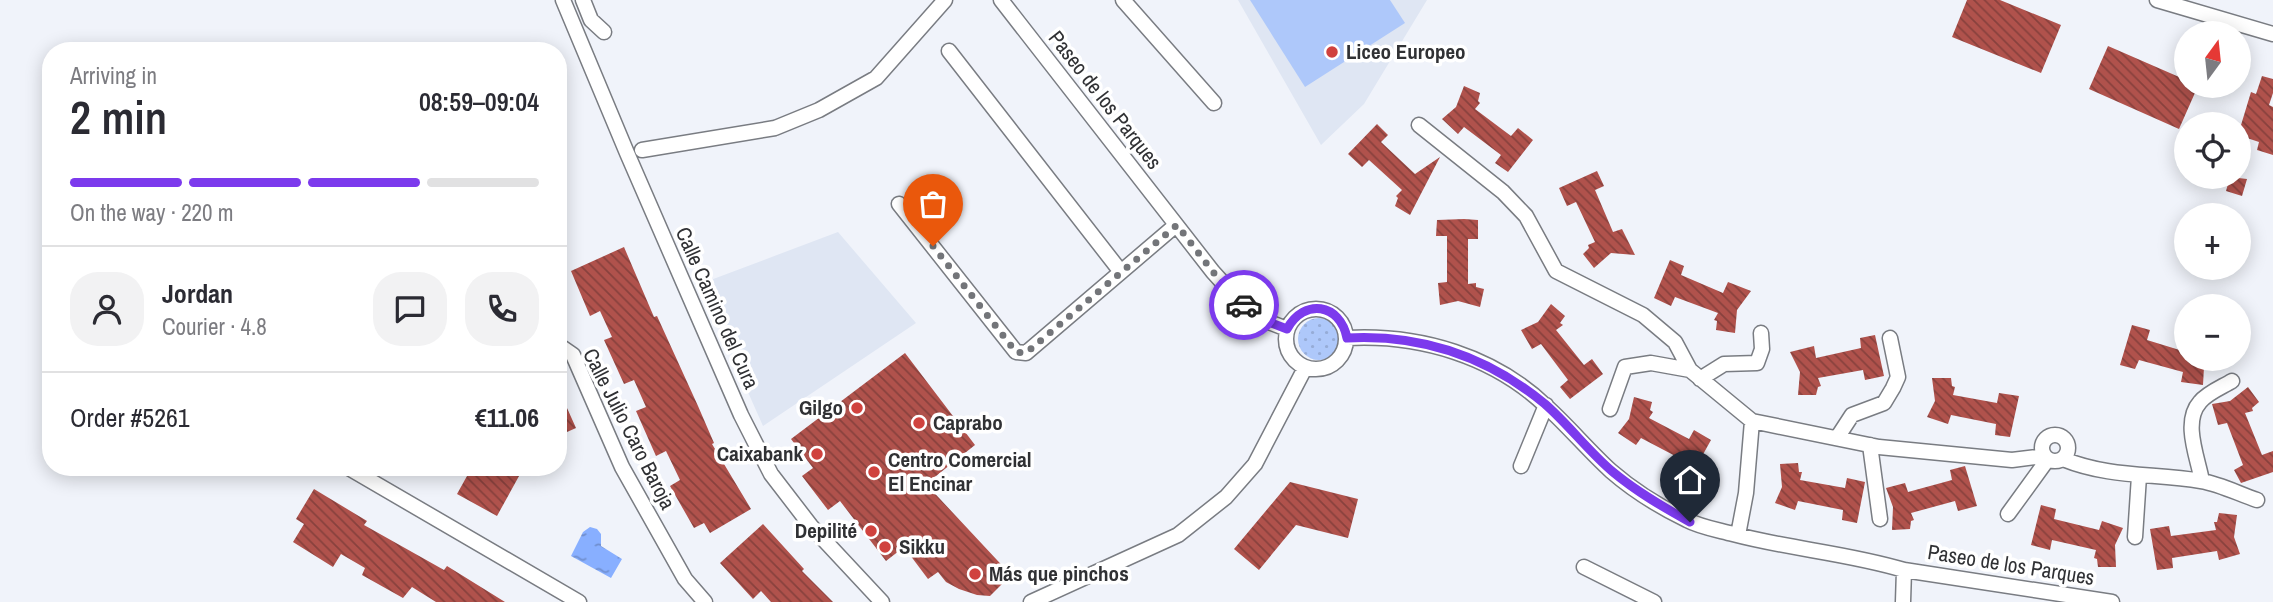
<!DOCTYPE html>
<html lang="en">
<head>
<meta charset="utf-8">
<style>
	:root { --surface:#fff; --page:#f2f2f3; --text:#2b2b33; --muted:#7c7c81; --line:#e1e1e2; --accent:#7c3aed }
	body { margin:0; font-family:"Archivo Narrow",sans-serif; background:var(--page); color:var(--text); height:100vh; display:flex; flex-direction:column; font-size:26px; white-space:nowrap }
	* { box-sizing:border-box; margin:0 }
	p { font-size:23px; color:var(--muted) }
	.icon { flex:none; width:38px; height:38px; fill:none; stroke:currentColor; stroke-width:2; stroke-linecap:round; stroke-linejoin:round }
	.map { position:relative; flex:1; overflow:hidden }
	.drawer { position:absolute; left:42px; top:42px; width:525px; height:434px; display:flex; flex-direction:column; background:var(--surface); border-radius:28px; box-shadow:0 4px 18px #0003 }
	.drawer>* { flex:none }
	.needle { width:46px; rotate:15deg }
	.tools { position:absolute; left:2174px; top:21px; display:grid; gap:14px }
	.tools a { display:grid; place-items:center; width:77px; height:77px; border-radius:50%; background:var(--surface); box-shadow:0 4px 18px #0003; font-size:35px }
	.pin { position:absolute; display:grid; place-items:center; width:60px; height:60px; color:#fff; margin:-72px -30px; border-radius:50% 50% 50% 0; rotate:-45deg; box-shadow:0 0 7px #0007 }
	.pin .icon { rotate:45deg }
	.courier { position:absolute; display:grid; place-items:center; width:70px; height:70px; margin:-35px; border:5px solid #7c3aed; border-radius:50%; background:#fff; color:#222; box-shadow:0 2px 9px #0007 }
	.head em { font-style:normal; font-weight:600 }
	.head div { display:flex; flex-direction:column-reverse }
	.head { display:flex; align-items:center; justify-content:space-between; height:119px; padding:0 28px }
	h1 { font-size:46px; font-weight:600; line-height:52px }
	.bar { display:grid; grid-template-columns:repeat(4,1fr); gap:10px 7px; align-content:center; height:84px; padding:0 28px }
	.bar i { height:9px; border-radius:5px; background:var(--line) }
	.bar .active { background:var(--accent) }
	.bar p { grid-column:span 4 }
	.line { display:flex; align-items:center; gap:18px; padding:0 28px; border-top:2px solid var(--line) }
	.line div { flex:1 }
	.round { display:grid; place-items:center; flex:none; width:74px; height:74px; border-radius:28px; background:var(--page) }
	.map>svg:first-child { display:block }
</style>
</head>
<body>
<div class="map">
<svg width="2273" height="602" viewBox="0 0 2273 602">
	<defs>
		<pattern id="garden-dots" width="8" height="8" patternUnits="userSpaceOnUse" patternTransform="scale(1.75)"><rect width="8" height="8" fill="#aec8fa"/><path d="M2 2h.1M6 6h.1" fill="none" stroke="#96acd7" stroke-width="1.8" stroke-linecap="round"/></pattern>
		<pattern id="water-ripples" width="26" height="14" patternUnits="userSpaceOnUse" patternTransform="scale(1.75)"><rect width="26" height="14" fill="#88afff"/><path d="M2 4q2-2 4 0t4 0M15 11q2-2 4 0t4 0" fill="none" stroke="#708fcf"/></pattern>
		<pattern id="building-back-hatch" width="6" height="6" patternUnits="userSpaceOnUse" patternTransform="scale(1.75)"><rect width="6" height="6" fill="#b0524c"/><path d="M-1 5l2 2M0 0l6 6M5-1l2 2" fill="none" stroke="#88413d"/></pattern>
	</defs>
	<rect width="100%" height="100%" fill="#f0f3fa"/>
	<path fill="#dfe6f3" d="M1238 0H1427L1364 104 1321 145Z
		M838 232 916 323 763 426 700 284Z"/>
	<path fill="url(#garden-dots)" d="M1298 339a21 21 0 1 1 42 0a21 21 0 1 1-42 0Z"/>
	<path fill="#aec8fa" d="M1250 0H1390L1405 23 1305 87Z"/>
	<path fill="url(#water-ripples)" d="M590 527 597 529 601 534V546L622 559 611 578 571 556 583 532Z"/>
	<path fill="url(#building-back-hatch)" d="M1967 0H2000L2061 25 2041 73 1952 37Z
		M2108 46 2186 80V86H2198L2179 129 2089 89Z
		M2262 76 2273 79V93L2269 105 2273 107V155L2257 150 2259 142 2238 135 2251 92 2256 94Z
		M1464 86 1480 93 1478 101 1480 103 1475 109 1511 136 1518 128 1533 140 1508 172 1495 163 1501 155 1464 127 1458 134 1442 119 1456 107Z
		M1377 124 1388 135 1381 142 1415 174 1440 157 1410 215 1395 206 1398 198 1396 196 1402 190 1369 160 1362 167 1348 154Z
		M1597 171 1604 186 1595 190 1613 232 1622 229 1635 255 1611 253 1594 268 1583 254 1589 248 1588 245 1595 242 1576 202 1567 206 1559 188Z
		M2230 177 2247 179 2242 196 2226 191Z
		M1464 219 1478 220V239H1468V284L1476 283V287L1484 289 1480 307 1458 301 1440 305 1438 283 1447 282V236H1436L1437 220Z
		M624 247 654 317 657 316 698 406 714 443 712 444 751 509 710 533 704 523 694 528 670 486 680 480 666 451 656 456 636 411 646 407 634 380 624 384 604 340 612 337 600 311 590 316 571 271Z
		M1670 260 1684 266 1681 275 1723 293 1728 282 1751 291 1737 310 1735 333 1716 330 1717 321 1714 320 1718 313 1675 297 1671 306 1654 298Z
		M1551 304 1565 316 1560 323 1563 325 1556 330 1584 365 1592 359 1603 374 1570 399 1560 387 1568 380 1541 344 1532 349 1521 330 1538 322Z
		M2132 325 2150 330 2147 340 2186 352V359H2210L2204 367 2203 385 2181 382 2183 372 2139 360 2135 369 2120 365Z
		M1875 335 1884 376 1865 380 1863 370 1818 378 1821 386 1818 387 1816 395H1798L1800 372 1790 352 1814 346 1816 358 1861 348 1860 338Z
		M905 353 975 445 926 484 1011 575 990 596 977 595 959 589 946 582 938 572 928 579 904 547 886 561 840 501 828 510 802 476 813 468 791 439Z
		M1932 378H1951L1952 386 1955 387 1953 395 1997 403 1999 393 2019 396 2010 437 1995 435 1996 424 1951 415 1948 424 1927 417 1935 401Z
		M2248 387 2259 402 2252 408 2253 411 2245 413 2262 455 2273 451V472L2241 483 2234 470 2243 465 2227 423 2218 425 2212 404 2230 401Z
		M558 388 576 428 558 436Z
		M1634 397 1652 402 1650 410 1653 412 1649 418 1689 439 1694 430 1711 440 1691 476 1677 469 1681 459 1641 438 1636 445 1618 433 1629 419Z
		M1798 463 1799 472H1802L1800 480 1845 488 1847 478 1865 482 1857 523 1842 520 1843 510 1798 501 1795 510 1775 503 1782 487 1780 464Z
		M1965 466 1977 506 1958 511 1955 501 1911 513 1914 520 1911 521 1910 529 1892 530 1893 507 1886 488 1905 483 1908 492 1952 480 1950 470Z
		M472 467H524L497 516 457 494Z
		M1290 482 1358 499 1348 538 1296 525 1259 570 1234 549Z
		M314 489 367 521 364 525 444 570 447 566 505 602H436L412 587 403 598 362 575 365 568 341 554 333 567 293 542 304 524 296 519Z
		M2041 505 2056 509 2054 519 2099 530 2102 521 2123 528 2115 545 2116 567H2098L2097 559 2094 558 2096 550 2052 540 2050 550 2031 545Z
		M2219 513 2237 515 2234 537 2240 554 2219 560 2217 551 2172 558 2173 568 2157 570 2150 529 2169 526 2171 536 2216 530 2214 522H2217Z
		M763 524 804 569 802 571 833 602H771L761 591 753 599 720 563Z"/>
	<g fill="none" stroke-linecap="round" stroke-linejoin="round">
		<defs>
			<path id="street" d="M563 0 627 153 741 415 771 474 811 526 882 602
				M583 0 591 20 604 32
				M1001 0 1213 272 1253 316 1287 329
				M1123 0 1214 103
				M2157 0 2273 34
				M949 51 1121 272
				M1419 125 1503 192 1526 216 1556 271 1643 315 1675 342 1690 370
				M642 150 775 128 819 110 876 78 945 0
				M899 204 1016 352 1026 353 1176 225
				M1286 339a30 30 0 1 1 60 0a30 30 0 1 1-60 0Z
				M1347 338C1420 334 1494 356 1547 407 1569 427 1589 451 1611 471 1634 491 1660 507 1687 520 1700 527 1718 530 1733 534 1789 549 1848 553 1904 570L2112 602
				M560 346 573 355 622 467 685 579 705 602
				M1700 379 1724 364 1757 363 1762 349 1761 333
				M1610 409 1625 367 1651 363 1690 370 1752 421 1879 447 2012 460 2044 456
				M2042 448a13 13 0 1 1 26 0a13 13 0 1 1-26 0Z
				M1837 438 1852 415 1884 403 1893 388 1898 377 1890 338
				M1870 445 1880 519
				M2063 459C2110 478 2153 473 2201 481 2220 484 2239 494 2257 500
				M1521 466 1546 405
				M347 467 579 602
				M2202 481C2198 458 2182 422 2200 402 2207 393 2222 387 2232 381
				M2008 514 2048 459
				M1738 535 1746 493 1752 421
				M2135 537 2139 476
				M1584 567 1654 602
				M1031 602 1178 535 1226 497 1255 464 1305 368
				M1903 602 1904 570"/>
		</defs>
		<use href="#street" stroke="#797c82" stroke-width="17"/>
		<use href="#street" stroke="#fff" stroke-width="14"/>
	</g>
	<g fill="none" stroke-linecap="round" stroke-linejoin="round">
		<path stroke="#737579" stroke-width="7" stroke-dasharray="0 12.6" d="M933 246 1016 352 1026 353 1177 225 1213 272 1244 305"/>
		<path stroke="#7c3aed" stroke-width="9" d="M1244 305 1253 316 1287 329C1304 298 1340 303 1347 338 1421 334 1488 357 1545 404 1569 425 1589 452 1613 472 1637 492 1663 507 1690 522"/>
	</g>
	<g fill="#d0423e" stroke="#fff" stroke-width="2.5">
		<circle cx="1332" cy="52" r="7"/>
		<circle cx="857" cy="408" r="7"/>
		<circle cx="919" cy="423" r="7"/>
		<circle cx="817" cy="454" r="7"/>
		<circle cx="874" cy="472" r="7"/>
		<circle cx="871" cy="531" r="7"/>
		<circle cx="885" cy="547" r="7"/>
		<circle cx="975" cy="574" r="7"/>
	</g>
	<g text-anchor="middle" stroke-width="7" stroke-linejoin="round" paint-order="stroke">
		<g font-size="21" font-weight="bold" fill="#303134" stroke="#fff" text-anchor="start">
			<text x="1346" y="59">Liceo Europeo</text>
			<text x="843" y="415" text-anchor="end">Gilgo</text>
			<text x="933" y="430">Caprabo</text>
			<text x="803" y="461" text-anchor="end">Caixabank</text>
			<text x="888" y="467">Centro Comercial<tspan x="888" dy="24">El Encinar</tspan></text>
			<text x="857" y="538" text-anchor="end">Depilité</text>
			<text x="899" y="554">Sikku</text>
			<text x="989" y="581">Más que pinchos</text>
		</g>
		<g font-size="21" fill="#303134" stroke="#fff">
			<text transform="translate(1105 100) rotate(52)" y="7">Paseo de los Parques</text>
			<text transform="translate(717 308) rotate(66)" y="7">Calle Camino del Cura</text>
			<text transform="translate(629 429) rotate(63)" y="7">Calle Julio Caro Baroja</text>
			<text transform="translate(2011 565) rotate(9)" y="7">Paseo de los Parques</text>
		</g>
	</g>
</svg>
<div class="tools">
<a><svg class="needle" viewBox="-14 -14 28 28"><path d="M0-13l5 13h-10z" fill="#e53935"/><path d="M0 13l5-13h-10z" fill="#7c7c81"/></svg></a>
<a><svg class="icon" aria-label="locate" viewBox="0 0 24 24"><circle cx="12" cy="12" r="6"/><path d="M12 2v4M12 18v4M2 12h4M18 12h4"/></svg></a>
<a>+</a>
<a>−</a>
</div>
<div class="pin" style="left:933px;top:246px;background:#ea580c"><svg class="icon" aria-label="bag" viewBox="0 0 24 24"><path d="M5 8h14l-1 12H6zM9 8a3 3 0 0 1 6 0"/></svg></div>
<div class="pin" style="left:1690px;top:522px;background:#1f2937"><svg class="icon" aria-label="home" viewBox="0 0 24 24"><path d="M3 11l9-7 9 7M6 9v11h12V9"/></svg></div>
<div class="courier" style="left:1244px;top:305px"><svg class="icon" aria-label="car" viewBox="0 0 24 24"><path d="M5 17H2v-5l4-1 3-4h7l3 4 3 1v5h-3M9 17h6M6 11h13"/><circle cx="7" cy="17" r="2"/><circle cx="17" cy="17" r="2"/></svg></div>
<section class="drawer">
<div class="head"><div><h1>2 min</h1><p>Arriving in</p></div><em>08:59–09:04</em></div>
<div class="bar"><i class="active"></i><i class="active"></i><i class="active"></i><i></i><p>On the way · 220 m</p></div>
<div class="line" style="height:126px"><a class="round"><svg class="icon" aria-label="person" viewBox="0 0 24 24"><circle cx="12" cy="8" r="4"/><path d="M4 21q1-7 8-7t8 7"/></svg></a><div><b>Jordan</b><p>Courier · 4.8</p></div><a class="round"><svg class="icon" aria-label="chat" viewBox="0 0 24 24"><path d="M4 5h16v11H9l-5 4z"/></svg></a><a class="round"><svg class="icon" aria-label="phone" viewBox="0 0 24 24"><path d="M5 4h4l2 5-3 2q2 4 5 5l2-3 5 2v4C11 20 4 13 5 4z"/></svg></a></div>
<div class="line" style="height:91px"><div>Order #5261</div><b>€11.06</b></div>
</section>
</div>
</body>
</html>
